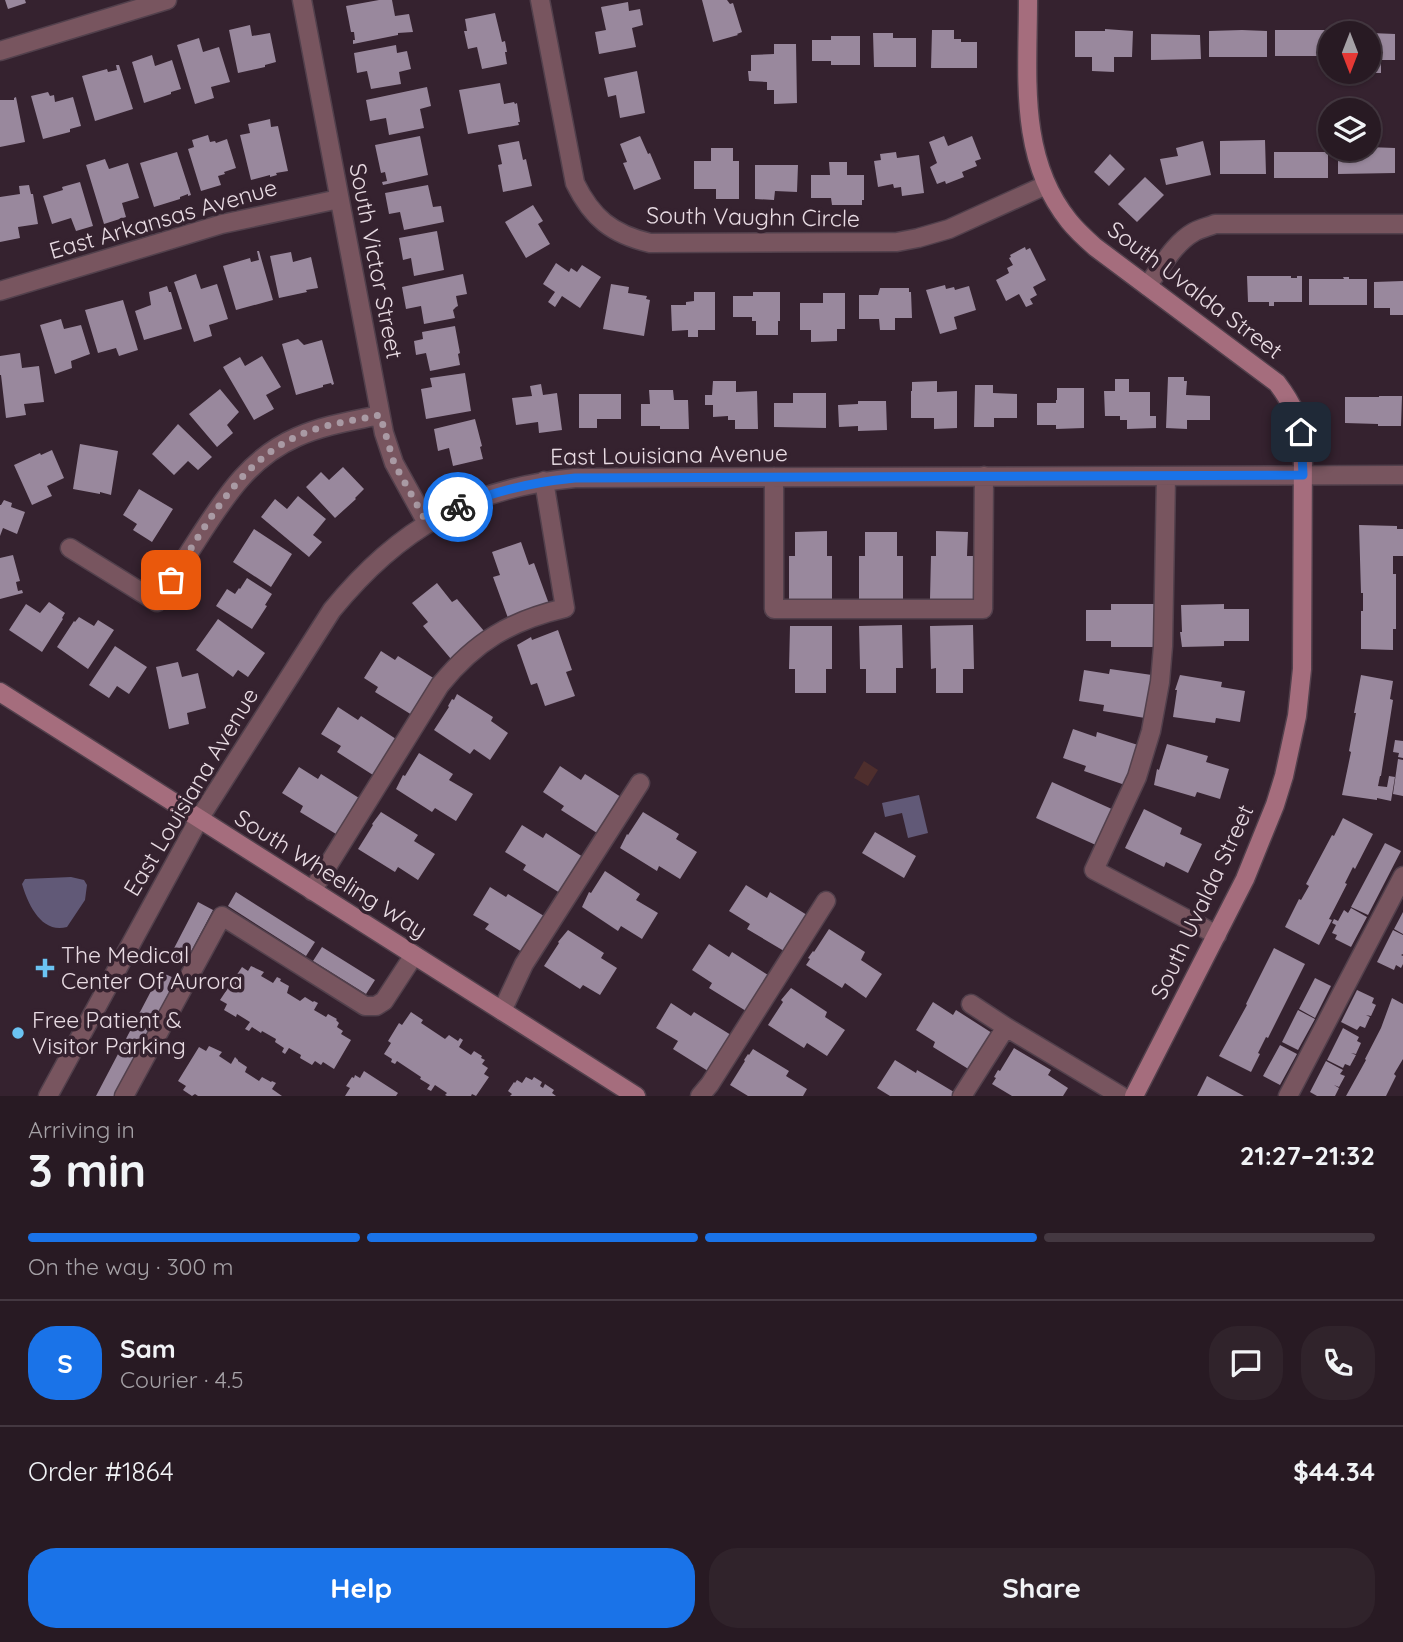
<!DOCTYPE html>
<html lang="en">
<head>
<meta charset="utf-8">
<style>
	:root { --surface:#281a23; --page:#30232b; --text:#f1f3f6; --muted:#a5a1a6; --line:#443841; --accent:#1a73e8 }
	body { margin:0; font-family:Quicksand,sans-serif; background:var(--page); color:var(--text); height:100vh; display:flex; flex-direction:column; font-size:26px; white-space:nowrap }
	* { box-sizing:border-box; margin:0 }
	p { font-size:23px; color:var(--muted) }
	.icon { flex:none; width:38px; height:38px; fill:none; stroke:currentColor; stroke-width:2; stroke-linecap:round; stroke-linejoin:round }
	.map { position:relative; height:1096px; overflow:hidden }
	.sheet { display:flex; flex-direction:column; background:var(--surface); flex:1 }
	.sheet>* { flex:none }
	.needle { width:46px; rotate:180deg }
	.buttons { position:absolute; left:1318px; top:21px; display:grid; gap:14px }
	.buttons a { display:grid; place-items:center; width:63px; height:63px; border-radius:50%; background:var(--surface); box-shadow:0 2px 5px #0004,0 0 0 2px var(--line); font-size:35px }
	.pin { position:absolute; display:grid; place-items:center; width:60px; height:60px; color:#fff; margin:-30px; border-radius:14px; box-shadow:0 4px 10px #0006 }
	.courier { position:absolute; display:grid; place-items:center; width:70px; height:70px; margin:-35px; border:5px solid #1a73e8; border-radius:50%; background:#fff; color:#222; box-shadow:0 2px 9px #0007 }
	.head em { font-style:normal; font-weight:700 }
	.head div { display:flex; flex-direction:column-reverse }
	.head { display:flex; align-items:center; justify-content:space-between; height:119px; padding:0 28px }
	h1 { font-size:46px; font-weight:700; line-height:52px }
	.bar { display:grid; grid-template-columns:repeat(4,1fr); gap:10px 7px; align-content:center; height:84px; padding:0 28px }
	.bar i { height:9px; border-radius:5px; background:var(--line) }
	.bar .active { background:var(--accent) }
	.bar p { grid-column:span 4 }
	.line { display:flex; align-items:center; gap:18px; padding:0 28px; border-top:2px solid var(--line) }
	.line div { flex:1 }
	.round { display:grid; place-items:center; flex:none; width:74px; height:74px; border-radius:28px; background:var(--page) }
	.action { display:flex; gap:14px; margin-top:auto; padding:14px 28px }
	.action a { flex:1; height:80px; border-radius:28px; background:var(--accent); color:#fff; font-size:28px; font-weight:700; line-height:80px; text-align:center }
	.action a+a { background:var(--page); color:var(--text) }
	.map>svg:first-child { display:block }
</style>
</head>
<body>
<div class="map">
<svg width="1403" height="1096" viewBox="0 0 1403 1096">
	<rect width="100%" height="100%" fill="#35222f"/>
	<path fill="#4e2e2d" d="M864 761 878 770 868 786 854 778Z"/>
	<path fill="#615977" d="M919 795 928 833 908 838 902 813 885 817 882 803Z
		M71 877 84 880 87 885 85 900 67 927C42 934 28 905 22 884L25 879Z"/>
	<path fill="#99889d" d="M5 0H25L26 3 8 9Z
		M379 0H392L395 16 409 14 413 32 398 33V35L353 44V40H355L354 32H351L346 6Z
		M702 0H727L730 4 733 3 742 32 737 34 738 35 713 42Z
		M628 2 629 11 640 9 643 25 632 28 636 47 599 54 595 32 606 30 601 7Z
		M495 13 502 42 505 41 507 52H505L507 64 482 69 477 47 468 49 464 31H467L465 19Z
		M250 25 252 36 270 33 276 62 265 65V67L238 73 229 30Z
		M1105 29 1133 31 1132 57H1114V72L1092 71V57H1075V31H1105Z
		M932 30H954V39H961V42H977V68H931Z
		M1242 30 1267 31V57H1209V31Z
		M1275 30H1329V56H1275Z
		M873 33H893V38H916V67H874Z
		M1371 33 1395 34V60H1381V73H1368V34Z
		M1151 34 1200 35 1201 59 1151 60Z
		M831 36H860V65H831V61H812V40H831Z
		M199 38 203 52 219 47 230 82 211 87 214 98 195 104 177 45Z
		M774 44H796L797 103 774 104V90H767V82L749 81 748 71H751V55L774 54Z
		M396 45 397 53 407 51 411 69 399 72 401 84 371 89 367 71 357 73 354 53Z
		M152 55 155 66 172 60 181 89 171 92V94L144 103 132 62Z
		M116 65H119L133 109 95 121 82 76 107 69 108 72 117 70Z
		M637 71 645 113 620 118 616 95 608 97 604 78Z
		M500 83 504 104 514 102 515 104 517 103 520 122H518L519 125 468 134 459 90Z
		M427 87 431 106 420 109 424 128 389 135 386 118 370 121 366 100Z
		M48 92 50 96 54 95 55 102 73 97 81 126 70 129V132L43 139 31 96Z
		M16 97 25 142 0 147V100H14V98Z
		M270 119 271 127 278 126 288 171 276 173 277 175 270 177V175L251 180 240 135 250 133 248 124Z
		M208 135 210 142 215 141 216 143 227 139 236 168 224 172 225 174 218 176 221 185 201 191 188 149 194 147 192 140Z
		M420 136 428 175 383 185 382 182 387 181 385 172 381 173 375 145Z
		M640 136 648 154 650 153 661 179 634 190 623 163 627 162 620 144Z
		M944 136 948 146 972 136 981 159 975 161 977 166 962 172 964 177 946 184 945 181 937 184 930 167 937 163 929 142Z
		M1265 140 1266 174H1220V141Z
		M519 141 523 160 526 159 532 186 503 192 498 165 502 164 498 145Z
		M1203 141 1211 175 1166 185 1160 159 1178 156 1176 148Z
		M1368 147 1395 148V173L1338 174V149H1368Z
		M711 148H733V161H739V199H716V189H694V161H711Z
		M177 152 191 195 188 196V194L180 197V199L154 207 140 163Z
		M896 152 897 158 919 155 924 193 902 196 901 187 894 188 893 184 878 187 874 161 881 160 880 154Z
		M1274 152H1328V178H1274Z
		M1110 154 1125 169 1109 186 1094 172Z
		M105 159 109 169 128 163 139 198 122 203 126 217 104 224 86 165Z
		M829 162H847V175H864V200H862V205H832L831 198H811V175H830Z
		M755 165H798L797 192 775 191 774 200 755 199Z
		M1145 177 1164 195 1137 222 1118 204Z
		M80 182 93 226 76 231 71 218 52 224 43 196 63 190 62 187Z
		M29 185 31 194H33L38 224 18 227 20 238 0 242V197L20 194 19 186Z
		M428 185 433 207 441 206 444 222 404 230 400 212 389 214 385 193Z
		M533 205 543 221 538 224 550 244 526 258 505 222Z
		M437 231 444 270 414 276 411 258 403 260 399 238Z
		M1025 247 1026 250 1030 248 1046 280 1033 287 1037 295 1030 299 1033 304 1026 307 1019 294 1006 301 996 280 1009 273 1007 268 1013 265 1009 258 1011 257 1010 255Z
		M257 251H259L273 300 236 310 223 266 250 258 251 262 259 260Z
		M291 252 293 262 311 257 318 288 306 290 307 292 279 298 270 256Z
		M556 263 569 272 571 268 577 272 582 265 601 277 580 308 562 296 555 307 548 302 555 292 543 284Z
		M196 274 201 289 217 284 228 319 209 325 212 336 194 342 174 282Z
		M463 274 467 294 456 296 458 306 456 307 453 310 455 318 424 324 421 306 406 309 402 287Z
		M1247 276H1291V278H1297V276H1302V302H1274V306H1269V302H1248Z
		M1343 277H1349V279H1367V305H1309V279H1344Z
		M1403 281V315H1390V308H1374V282Z
		M611 284 629 287 628 293 647 296 646 299 650 300 644 336 603 329Z
		M945 285 946 289 954 287 955 290 969 286 976 310 954 317 957 329 940 334 926 290Z
		M167 286 169 292H171L182 329 144 340 135 311 151 305 149 292Z
		M880 288H909V292H911L912 318H895V330H880L879 319H859V295H878Z
		M694 292H715V330H698V337H688V330L672 331 671 305H686V302L694 301Z
		M753 292H780V321H778V335H756V321H752V317H733V296H753Z
		M823 293H845V329H837V341L811 342V330H800V303H823Z
		M123 300 138 350 119 356 116 348 98 353 85 310Z
		M61 319 64 329 81 325 90 354 71 361 72 368 55 374 40 325Z
		M455 326 460 353 458 354 460 365 430 371 426 353 416 355 414 341 423 339 422 332Z
		M298 339 304 345 322 340 334 384 332 385 331 383 323 385V387L296 395 282 344Z
		M20 353 22 368 39 366 44 402 24 404 26 415 6 418 1 375H0V356Z
		M262 356 281 387 266 395 274 409 254 420 223 367 240 357 245 366Z
		M465 373 471 411 426 419 421 389 432 387 430 378Z
		M1168 377H1184V381H1187L1186 395 1210 396V420H1187V429L1166 428Z
		M1115 379H1129V392H1150V416H1156V428L1127 429V420H1120V416H1105L1104 391H1115Z
		M713 381H736V392L757 391 758 429H735V420H728V416L713 417V405H705V395H712Z
		M937 381V392L957 391V428L934 429V418H911V391H912V382Z
		M541 384 543 395 557 393 562 430 539 433 538 422 516 425 512 398 532 396 530 386Z
		M975 385H993V393L1017 394V418H994V427H974Z
		M1057 388H1084V428L1056 429V425H1037V403H1056V400H1057Z
		M220 389 239 412 227 425 233 433 217 447 189 414Z
		M649 390H673L674 400H688L689 429H660V426H641V404H650Z
		M793 393H826V428L774 427V403H793Z
		M579 394H621V419H597V428H579Z
		M1379 396H1402L1401 426H1378V424L1345 423V397H1379Z
		M858 401H886L887 430 858 431V426L839 427 838 405 858 404Z
		M475 419 482 446 480 447 483 459 453 466 449 448 438 451 434 429Z
		M178 424 212 457 198 470 188 461 174 475 152 454Z
		M80 444 118 451 111 495 100 492V494L73 489Z
		M52 450 64 478 47 486 52 496 32 505 14 465 40 453 41 455Z
		M343 467 364 489 355 498 356 499 335 518 306 487 321 472 329 480Z
		M139 489 173 509 152 542 133 530 137 524 123 515Z
		M298 496 326 519 313 535 322 542 309 557 261 517 275 499 287 509Z
		M4 500 12 503 11 507 25 512 17 534 3 528 0 536V505H1Z
		M1359 525 1397 526V529H1403V556H1393V574H1396V629H1393V650L1361 649V611H1363V593H1361Z
		M254 529 292 554 271 587 233 562Z
		M827 531V556H832V599H789V556H795V532Z
		M936 531 968 532 967 556H973V599H930L931 556H936Z
		M865 532H897V556H903V599H859V556H865Z
		M521 542 529 565 534 563 549 604 508 618 493 577 500 575 492 552Z
		M13 555 20 581 16 582 18 591 22 590 23 593 0 599V558Z
		M247 578 272 594 265 605 267 606 252 629 216 606 227 589 235 594 239 588 240 589Z
		M437 583 452 602 457 599 484 631 451 659 423 626 428 622 412 603Z
		M49 602 65 613 62 618 63 619 42 652 9 630 26 604 40 613Z
		M1111 604H1155V647H1111V641H1086V610H1111Z
		M1224 604V609H1249V641H1224V646L1182 647 1180 632H1182L1181 605Z
		M79 617 94 626 98 620 114 630 88 669 57 647 74 621 75 622Z
		M218 619 265 653 248 677 238 670 233 677 196 650Z
		M902 625 903 668H896V693H866V669H860L859 626Z
		M973 625 974 669H963V693H936V668L931 669 930 626Z
		M790 626H832V669H826V693H795V669H789Z
		M558 630 572 670 566 672 575 696 545 706 537 683 531 685 517 645 531 637 532 640Z
		M115 646 147 667 129 694 117 686 109 698 89 685Z
		M381 651 395 660 398 656 435 679 412 715 375 692 378 687 364 678Z
		M178 662 182 677 198 673 206 708 187 713 189 724 169 729 156 667Z
		M1110 669 1152 675 1145 718 1103 711 1104 705 1079 701 1084 670 1109 674Z
		M1180 675 1222 682 1221 687 1245 691 1240 722 1216 718 1215 723 1173 717 1177 690H1175Z
		M1361 675 1393 681 1390 699 1393 700 1381 776H1380L1378 786 1387 787 1389 776 1395 777 1391 801 1377 798V800L1342 795 1351 752 1349 751 1356 713H1354Z
		M457 694 493 717 491 721 508 733 490 760 474 749 470 754 434 730 449 707 448 706 452 699 454 700Z
		M338 707 358 720 361 716 396 739 373 775 337 752 341 746 321 734Z
		M1073 729 1096 737 1097 732 1138 745 1125 785 1084 771 1086 766 1063 758Z
		M1395 740 1403 741V758L1398 757 1399 753 1393 752Z
		M1167 744 1208 756 1206 762 1229 769 1220 799 1197 792 1195 797 1154 785 1157 769 1159 770Z
		M419 753 453 774 449 780 473 794 456 821 435 808 432 812 396 789 403 775 405 776Z
		M1398 759 1403 760V796L1393 794Z
		M560 766 581 780 585 774 621 797 597 833 561 810 564 806 543 792Z
		M299 767 318 779 321 774 359 798 336 834 300 812 303 806 282 793Z
		M1052 782 1114 810 1098 846 1036 818Z
		M1144 809 1182 828 1180 834 1202 844 1188 873 1166 862 1164 867 1125 848Z
		M381 812 418 835 414 841 435 854 418 880 398 867 395 872 358 849 373 825 372 824Z
		M643 812 679 834 676 839 697 852 680 879 659 866 657 871 620 848 627 834 628 835Z
		M1343 818 1373 834 1355 869 1353 867 1345 883 1347 884 1329 919 1332 920 1319 945 1285 927 1299 899 1301 900 1309 886 1306 884 1332 835 1334 836Z
		M522 825 543 838 546 833 583 857 560 893 523 870 526 865 505 852Z
		M875 832 916 856 904 878 862 853Z
		M1385 843 1401 851 1368 915 1351 907Z
		M605 871 640 894 636 900 658 913 642 939 621 926 618 931 582 907 589 892 591 893Z
		M746 885 767 898 770 892 807 915 784 951 747 929 750 924 729 911Z
		M490 887 506 897 508 894 544 916 522 952 485 929 489 924 473 915Z
		M236 892 315 942 306 956 228 906Z
		M198 902 213 910 184 965 169 958Z
		M1351 908 1367 917 1351 947 1335 939 1337 935 1332 933 1336 925 1332 923 1334 919 1338 921 1344 910 1348 913Z
		M1403 912V934L1394 929Z
		M829 929 865 952 861 960 882 974 866 998 845 983 842 988 806 965 810 959 808 958 813 951 814 952Z
		M568 930 604 953 601 958 617 968 600 995 583 985 580 989 544 966 559 943 558 942Z
		M1393 930 1403 935V954L1401 955 1403 956V964L1401 968 1396 965 1394 970 1377 962Z
		M709 944 729 957 732 952 768 975 746 1011 709 988 712 983 692 970Z
		M322 947 375 980 366 994 313 961Z
		M1274 948 1305 964 1268 1038 1266 1037 1258 1053 1260 1054 1251 1072 1219 1056 1247 1005 1246 1004Z
		M251 966 264 972 261 976 273 983 277 977 281 979 280 981 289 986 287 993 300 1001 305 997 313 1002 314 1001 318 1003 314 1010 326 1017 328 1014 337 1019 336 1020 339 1023 337 1027 343 1031 341 1034 351 1040 334 1069 323 1062 321 1065 315 1061 312 1065 300 1058 301 1055 289 1048 285 1054 282 1052 284 1048 275 1042 276 1039 262 1031 261 1033 252 1027 249 1031 245 1029 250 1022 237 1014 236 1017 224 1010 227 1004 220 1000 242 967 248 971Z
		M161 972 176 979 115 1096H96Z
		M1315 978 1331 986 1315 1018 1299 1009Z
		M791 988 827 1012 825 1017 845 1030 827 1056 807 1043 804 1048 768 1025 783 1002 781 1000Z
		M1357 990 1374 998 1372 1003 1376 1005 1371 1016 1366 1015 1370 1017 1365 1028 1360 1026 1357 1030 1341 1022Z
		M1392 998 1403 1004V1059L1394 1074 1396 1076 1386 1096H1346L1366 1060 1365 1059 1381 1028Z
		M933 1002 953 1015 956 1010 992 1033 970 1070 933 1047 935 1042 916 1030Z
		M671 1003 691 1016 694 1012 731 1035 708 1071 673 1049 678 1041 656 1028Z
		M1298 1010 1315 1019 1298 1050 1282 1042Z
		M411 1012 423 1020 421 1023 445 1039 449 1035 458 1041 460 1038 463 1040 459 1047 471 1055 474 1051 482 1056 481 1058 485 1060 482 1064 488 1068 484 1074 489 1077 476 1096 472 1094 471 1096H447L445 1095 447 1093 435 1085 431 1091 427 1089 430 1085 420 1079 421 1077 397 1061 395 1064 391 1062 392 1059 384 1054 391 1043 388 1041 399 1023 402 1025Z
		M1343 1028 1359 1037 1357 1041 1361 1043 1356 1054 1351 1053 1356 1055 1350 1066 1345 1064 1343 1068 1327 1060Z
		M1280 1045 1297 1054 1280 1085 1263 1076Z
		M209 1046 222 1052 219 1056 231 1064 235 1057 238 1060V1061L247 1067 245 1072 259 1081 262 1077 271 1082 272 1081 276 1083 272 1089 282 1096H198L195 1094 192 1096 183 1090 186 1086 178 1081 199 1047 206 1051Z
		M1014 1048 1051 1070 1048 1075 1068 1088 1063 1096H1012L992 1084 996 1078 994 1077 998 1070 1000 1071Z
		M753 1049 789 1071 786 1076 807 1089 803 1096H748L730 1085 745 1061 744 1060 748 1054 749 1055Z
		M895 1060 916 1073 917 1070 954 1092 952 1096H890L877 1088Z
		M1326 1061 1343 1070 1340 1074 1345 1076 1339 1087 1334 1085 1339 1088 1335 1096H1317L1310 1092Z
		M364 1071 398 1093 396 1096H345L350 1088 346 1086 352 1077 354 1078 355 1075 360 1078Z
		M1207 1076 1244 1096H1197Z
		M526 1077 532 1080 534 1077 542 1082 540 1086 543 1088 545 1084 554 1090 552 1093 556 1096H510L512 1094 508 1091 514 1082 515 1083 517 1080 522 1083Z"/>
	<g fill="none" stroke-linecap="round" stroke-linejoin="round">
		<defs>
			<path id="street" d="M302 0 384 433 394 463 427 523
				M540 0 575 183C592 218 612 234 650 243L897 242 918 238 949 229 1046 185
				M0 51 167 0
				M1147 286C1161 268 1174 243 1194 232 1201 228 1208 227 1215 224H1403
				M0 291 222 224 339 199
				M1166 476 1163 646 1160 682 1151 731 1137 777 1094 870 1217 935
				M774 477V609H983L984 476
				M70 548 157 602C171 580 186 557 201 534 227 494 251 457 297 437 324 425 352 421 380 415
				M312 891 440 685C476 641 510 621 565 608L544 481
				M971 1004 1006 1027
				M502 1011 524 964 640 783
				M48 1096 199 819 332 610C399 528 469 488 575 478L1403 475
				M124 1096 222 916 365 1006H376L384 1001 414 955
				M700 1096 710 1084 826 901
				M962 1096 1006 1027 1121 1096
				M1288 1096 1403 876"/>
			<path id="secondary" d="M1028 0C1028 76 1018 158 1069 221 1077 231 1086 239 1095 247L1277 383C1293 404 1300 420 1303 446L1302 669 1297 716 1284 776 1275 805 1245 879 1134 1096
				M0 692 636 1096"/>
		</defs>
		<use href="#street" stroke="#52404c" stroke-width="21"/>
		<use href="#secondary" stroke="#52404c" stroke-width="21"/>
		<use href="#street" stroke="#78555f" stroke-width="18"/>
		<use href="#secondary" stroke="#a56d7d" stroke-width="18"/>
	</g>
	<g fill="none" stroke-linecap="round" stroke-linejoin="round">
		<path stroke="#a99aa4" stroke-width="7" stroke-dasharray="0 12.6" d="M171 580C212 517 244 449 322 427 341 422 361 419 380 415L394 463 427 523 458 507"/>
		<path stroke="#1a73e8" stroke-width="9" d="M458 507C496 490 534 482 575 478L1303 475 1301 432"/>
	</g>
	<g fill="#6bc3f2" stroke="#35222f" stroke-width="2.5">
		<path d="M41.5 957.5h7v7h7v7h-7v7h-7v-7h-7v-7h7z"/>
		<circle cx="18" cy="1033" r="7"/>
	</g>
	<g text-anchor="middle" stroke-width="7" stroke-linejoin="round" paint-order="stroke">
		<g font-size="23" fill="#e8dbe3" stroke="#35222f">
			<text transform="translate(753 217) rotate(1)" y="8">South Vaughn Circle</text>
			<text transform="translate(163 219) rotate(-16)" y="8">East Arkansas Avenue</text>
			<text transform="translate(376 261) rotate(79)" y="8">South Victor Street</text>
			<text transform="translate(1195 290) rotate(37)" y="8">South Uvalda Street</text>
			<text transform="translate(669 455) rotate(-1)" y="8">East Louisiana Avenue</text>
			<text transform="translate(191 792) rotate(-59)" y="8">East Louisiana Avenue</text>
			<text transform="translate(331 874) rotate(32)" y="8">South Wheeling Way</text>
			<text transform="translate(1202 902) rotate(-65)" y="8">South Uvalda Street</text>
		</g>
		<g font-size="23" fill="#e8dbe3" stroke="#35222f" text-anchor="start">
			<text x="61" y="963">The Medical<tspan x="61" dy="26">Center Of Aurora</tspan></text>
			<text x="32" y="1028">Free Patient &amp;<tspan x="32" dy="26">Visitor Parking</tspan></text>
		</g>
	</g>
</svg>
<div class="buttons">
<a><svg class="needle" viewBox="-14 -14 28 28"><path d="M0-13l5 13h-10z" fill="#e53935"/><path d="M0 13l5-13h-10z" fill="#a5a1a6"/></svg></a>
<a><svg class="icon" aria-label="layers" viewBox="0 0 24 24"><path d="M12 4l9 5-9 5-9-5zM3 14l9 5 9-5"/></svg></a>
</div>
<div class="pin" style="left:171px;top:580px;background:#ea580c"><svg class="icon" aria-label="bag" viewBox="0 0 24 24"><path d="M5 8h14l-1 12H6zM9 8a3 3 0 0 1 6 0"/></svg></div>
<div class="pin" style="left:1301px;top:432px;background:#1f2937"><svg class="icon" aria-label="home" viewBox="0 0 24 24"><path d="M3 11l9-7 9 7M6 9v11h12V9"/></svg></div>
<div class="courier" style="left:458px;top:507px"><svg class="icon" aria-label="bike" viewBox="0 0 24 24"><circle cx="6" cy="16" r="4"/><circle cx="18" cy="16" r="4"/><path d="M6 16l4-8h5l3 8M10 8l3 8H6M13 5h3"/></svg></div>
</div>
<section class="sheet">
<div class="head"><div><h1>3 min</h1><p>Arriving in</p></div><em>21:27–21:32</em></div>
<div class="bar"><i class="active"></i><i class="active"></i><i class="active"></i><i></i><p>On the way · 300 m</p></div>
<div class="line" style="height:126px"><b class="round" style="background:var(--accent);color:#fff">S</b><div><b>Sam</b><p>Courier · 4.5</p></div><a class="round"><svg class="icon" aria-label="chat" viewBox="0 0 24 24"><path d="M4 5h16v11H9l-5 4z"/></svg></a><a class="round"><svg class="icon" aria-label="phone" viewBox="0 0 24 24"><path d="M5 4h4l2 5-3 2q2 4 5 5l2-3 5 2v4C11 20 4 13 5 4z"/></svg></a></div>
<div class="line" style="height:91px"><div>Order #1864</div><b>$44.34</b></div>
<div class="action"><a>Help</a><a>Share</a></div>
</section>
</body>
</html>
